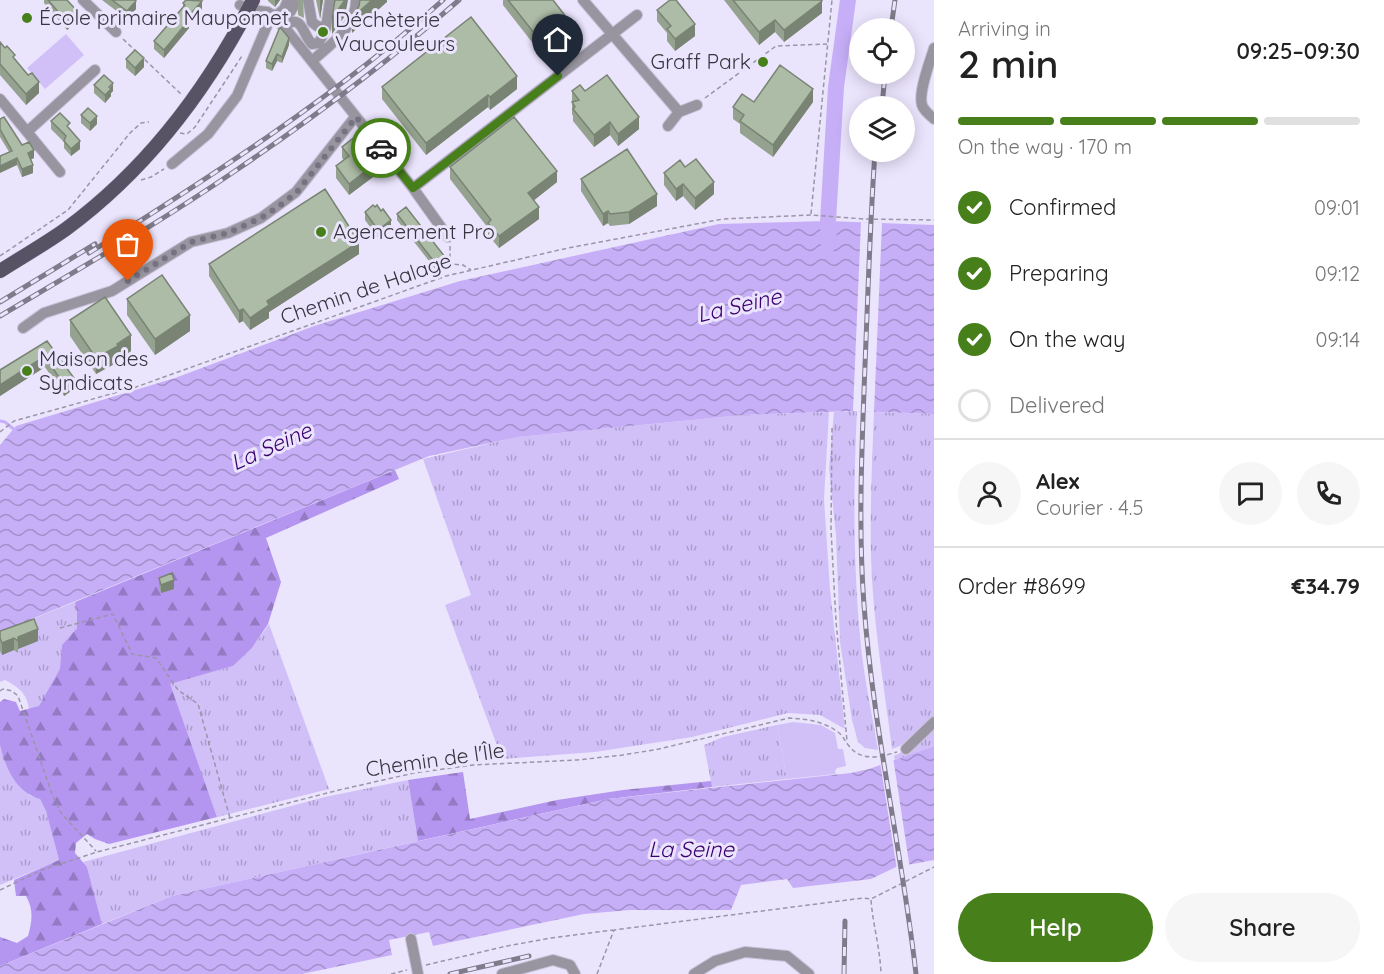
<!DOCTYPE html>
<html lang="en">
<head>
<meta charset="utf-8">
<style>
	:root { --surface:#fff; --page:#f6f6f6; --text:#222; --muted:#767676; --line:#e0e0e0; --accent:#47801b }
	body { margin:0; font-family:Quicksand,sans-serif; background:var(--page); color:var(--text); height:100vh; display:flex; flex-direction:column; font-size:22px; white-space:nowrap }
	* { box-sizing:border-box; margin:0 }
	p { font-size:20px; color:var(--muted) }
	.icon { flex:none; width:33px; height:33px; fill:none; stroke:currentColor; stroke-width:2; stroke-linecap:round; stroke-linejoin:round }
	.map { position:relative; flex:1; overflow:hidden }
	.side { display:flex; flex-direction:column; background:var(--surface); width:450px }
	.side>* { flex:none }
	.fabs { position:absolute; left:849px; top:18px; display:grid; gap:12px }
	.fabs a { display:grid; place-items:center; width:66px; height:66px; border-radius:50%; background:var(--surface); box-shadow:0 3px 15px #0003; font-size:30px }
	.pin { position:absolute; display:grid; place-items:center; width:51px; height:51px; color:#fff; margin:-62px -26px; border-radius:50% 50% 50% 0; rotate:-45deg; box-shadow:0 0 6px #0007 }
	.pin .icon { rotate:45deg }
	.courier { position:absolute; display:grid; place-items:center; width:60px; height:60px; margin:-30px; border:4px solid #47801b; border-radius:50%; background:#fff; color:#222; box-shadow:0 2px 8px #0007 }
	.overview em { font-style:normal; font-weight:600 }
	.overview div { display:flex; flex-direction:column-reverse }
	.overview { display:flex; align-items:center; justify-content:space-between; height:102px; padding:0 24px }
	h1 { font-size:39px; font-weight:600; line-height:45px }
	.bar { display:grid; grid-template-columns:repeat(4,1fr); gap:9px 6px; align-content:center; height:72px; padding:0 24px }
	.bar i { height:8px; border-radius:4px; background:var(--line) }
	.bar .selected { background:var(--accent) }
	.bar p { grid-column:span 4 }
	.line { display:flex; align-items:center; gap:15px; padding:0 24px; border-top:2px solid var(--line) }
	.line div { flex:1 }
	.round { display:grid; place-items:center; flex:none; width:63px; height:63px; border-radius:32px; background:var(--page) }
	ol { padding:0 24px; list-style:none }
	li { display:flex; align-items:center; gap:18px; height:66px }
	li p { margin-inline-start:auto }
	li .icon { padding:6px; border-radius:50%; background:var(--accent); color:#fff; stroke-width:4 }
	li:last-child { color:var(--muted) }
	li i { width:33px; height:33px; border:3px solid var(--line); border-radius:50% }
	.primary-button { display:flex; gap:12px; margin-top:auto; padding:12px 24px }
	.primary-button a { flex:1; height:69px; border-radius:36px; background:var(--accent); color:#fff; font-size:24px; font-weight:600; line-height:69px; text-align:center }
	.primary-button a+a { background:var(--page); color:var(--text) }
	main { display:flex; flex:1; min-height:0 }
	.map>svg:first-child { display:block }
</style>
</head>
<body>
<main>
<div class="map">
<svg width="934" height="974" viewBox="0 0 934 974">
	<defs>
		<pattern id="grass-tufts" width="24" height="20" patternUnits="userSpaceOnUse" patternTransform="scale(1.5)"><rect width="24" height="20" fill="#d1c0f8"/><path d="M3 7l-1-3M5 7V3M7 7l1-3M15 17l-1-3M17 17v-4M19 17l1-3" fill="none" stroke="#aa9dca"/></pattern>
		<pattern id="forest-firs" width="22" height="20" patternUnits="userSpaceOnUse" patternTransform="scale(1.5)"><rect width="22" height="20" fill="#b495ef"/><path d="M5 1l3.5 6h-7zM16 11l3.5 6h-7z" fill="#937ac3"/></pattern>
		<pattern id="water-waves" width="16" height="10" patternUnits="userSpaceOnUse" patternTransform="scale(1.5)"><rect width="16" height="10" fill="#c7aff8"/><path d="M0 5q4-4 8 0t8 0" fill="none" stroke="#a28fca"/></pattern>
	</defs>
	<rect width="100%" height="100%" fill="#ebe4fd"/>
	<path fill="url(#grass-tufts)" d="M857 411C853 492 853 574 862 655 866 687 873 719 878 750L865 748 858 742 852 720 840 642 836 535 829 468 834 412Z
		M829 412 824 499 830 589 845 729 820 715 788 713 692 737 595 752 502 759 445 605 471 595 423 459 518 437 743 415Z
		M874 412 934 414V716L900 746 892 749C884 686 873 622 871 558 870 509 872 461 874 412Z
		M75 602 77 612V628L62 645 61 669 39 707 29 709C27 693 18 687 5 680L0 682V632Z
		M269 624 329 789 217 817 169 684 233 666 252 648Z
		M777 725 787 779 712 787 704 745 723 737Z
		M934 726V746L895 760 894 756 912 747Z
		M0 745 29 795 40 799 46 811 59 860 0 885Z
		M408 780 418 841 172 896 102 924 87 867 83 862 325 797Z"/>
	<path fill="url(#forest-firs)" d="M395 470 399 479 266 538 281 582 268 624 252 648 233 666 170 684 217 817 109 844 95 839 87 834 76 843 75 853 87 867 102 924 0 966V937L17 943 28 936C32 922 34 910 26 896H16L14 880 59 860 46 811 40 799C16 792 6 769 0 745 0 733 0 716 0 702L4 699 16 702 20 711 39 706 60 669 62 645 77 628V612L75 602Z
		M463 772 470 819 557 800 623 790 711 781 712 787 608 799 418 841 408 780Z"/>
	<path fill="#d1c0f8" d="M66 34 84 55 45 89 27 68Z
		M793 722 821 725 835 733 838 749H843L846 766 837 768 835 771 836 774 787 779 777 725Z"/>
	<path fill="url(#water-waves)" d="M828 221 934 225V414L853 411 743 415 518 437 429 456 0 632V445L16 426 175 378 314 326 460 281 719 224Z
		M934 746V860L896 867 871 879 793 888 787 879 741 885 731 910H630L584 914 433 946 429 932 389 940 392 955 302 974H0V966L172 896 608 799 851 773 869 769Z"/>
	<path fill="#ebe4fd" d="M861 222 882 223 874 412 853 411Z
		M893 757 910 869 897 870 880 762Z"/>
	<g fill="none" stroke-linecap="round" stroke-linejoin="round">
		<path stroke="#c7aff8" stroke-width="3" d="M0 421 5 422 16 431"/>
		<path stroke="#c7aff8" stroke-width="16" d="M829 244 828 221 836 87 848 0"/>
		<defs>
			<path id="minor" d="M83 0 116 32
				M308 0 312 22 317 26 326 28
				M583 0 679 112
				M240 5 252 10 268 12 286 29 413 188 448 237
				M276 16 284 9 288 0
				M280 22 291 11 297 0
				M284 27C302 11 303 36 312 44L319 43 326 28 330 0
				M934 48C930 62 918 92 922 105 924 111 930 115 934 119
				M312 61C331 44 356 28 356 0
				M0 99 60 172
				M668 126 679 112 697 105
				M28 131 95 70
				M172 164 208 134 237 96 272 14
				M413 188 637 15
				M23 328 44 313 112 291 191 242 228 233 261 218 296 192 355 117
				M906 749 934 722
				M411 939 418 974
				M502 974 553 960 570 965 575 974
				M694 974 715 961 745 952 787 956 809 974"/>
			<path id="major" d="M0 271C22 257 45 244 66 229 146 170 208 88 253 0"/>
		</defs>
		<use href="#minor" stroke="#c7c1d7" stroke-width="12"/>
		<use href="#major" stroke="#c7c1d7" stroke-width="15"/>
		<path stroke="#9a95a7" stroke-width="1.5" stroke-dasharray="4.5 3" stroke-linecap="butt" d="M123 39 181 94
			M705 98 776 46 827 44
			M180 133 187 134 195 127 242 56
			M141 180 151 177 164 169
			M811 214 832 0
			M450 246V264L463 265 471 270
			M0 256 68 210 130 133 141 123 149 122
			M832 428 831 530 836 621 847 741
			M0 432 14 421 136 387 446 276 568 248 723 219 811 215 864 219 934 220
			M60 628 113 614 132 654 156 658 178 690 198 704 230 818
			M0 691 3 689 12 691 18 696 52 794 61 813 96 851
			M0 890 42 870 97 852 339 790 414 773 473 765 577 760 623 755 659 749 789 718C807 719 823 721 838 732 843 736 845 741 849 746 861 762 881 757 897 752
			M871 900C873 926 880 947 881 974
			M426 965 507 946 551 938 613 930
			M391 974 407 970
			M597 974 614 930 863 898 871 899 934 867"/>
		<use href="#minor" stroke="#9895a0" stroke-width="10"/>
		<use href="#major" stroke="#575264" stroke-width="14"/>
		<defs>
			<path id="rail" d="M891 28 895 0
				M882 106 885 74
				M875 152C870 223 868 294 865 365 862 445 858 525 864 605 873 729 902 851 916 974
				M89 253C209 178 338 95 443 0
				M0 302 95 244
				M0 316C79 269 159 223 235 171 313 118 388 62 459 0
				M450 974 529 956
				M844 974 845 921"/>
		</defs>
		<use href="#rail" stroke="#7f7b8a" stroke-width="5"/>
		<use href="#rail" stroke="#ebe4fd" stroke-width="3" stroke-dasharray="9" stroke-linecap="butt"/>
	</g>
	<path fill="#95a28f" d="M44 0H67L78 20 67 30 44 3Z
		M102 0H135L136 9 127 19Z
		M268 0H280L275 7 268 1Z
		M298 0H303L304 18 298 15Z
		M316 0H323L320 19Z
		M503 0H553L573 38 546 60 503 5Z
		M724 0H822V13L784 42 775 32 759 45Z
		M183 3 202 9 189 23V28L164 58 154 49V41L183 7Z
		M657 10 695 36 675 51 667 41V33L657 21Z
		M0 42 15 60 39 93 26 105 0 75Z
		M289 45 282 63 277 61 272 71 266 68V61Z
		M126 59 144 67 135 76 126 68Z
		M94 85 113 91 111 93V96L105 103 94 93Z
		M382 87 517 89 490 110 488 107 426 155 382 99Z
		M572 91H585L639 129 618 146 610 135 594 147 573 121V116L572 114Z
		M754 102H813L773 157 740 133V124L733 119V107Z
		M81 115 97 124 90 131 81 123Z
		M0 119 22 145 34 158 30 159 33 173 22 177 17 165 0 137Z
		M51 121 70 129 80 149 71 156 64 148V142L51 129Z
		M342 147 366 148 382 163 377 168V174L349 195 336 178V166L344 160 342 158Z
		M450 167 557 182 534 200 539 219 499 248 488 235V228L450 179Z
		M685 167 714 194 695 210 683 196 676 201 664 185V173Z
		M581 179 657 206 629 224 610 226 608 223 603 226 581 191Z
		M365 212 391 228 378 238 365 220Z
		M397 214 445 262 436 270 397 220Z
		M359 254 269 312V318L250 330 243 321 239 323 209 276V264Z
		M127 299 190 331 155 355 127 315Z
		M70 320 131 351 118 360V362L96 374 70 336Z
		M47 341 74 389 64 396 45 367 0 396V370Z
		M159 578 174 589 161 593 159 586Z
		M0 631 38 641 18 649V653L14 650 2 655 0 651Z"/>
	<path fill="#798474" d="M275 0H280L275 7Z
		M320 0H323L320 19Z
		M345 0H348L345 16 332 34V18Z
		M372 0H387V2L352 33V18Z
		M136 1V9L127 19V11Z
		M202 1V9L189 23V28L164 58V50L187 18Z
		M822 1V13L784 42V30Z
		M78 12V20L67 30V22Z
		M775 20V32L759 45V32Z
		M695 24V36L675 51V39Z
		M573 26V38L546 60V48Z
		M289 38V45L282 63V57Z
		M277 54V61L272 71V64Z
		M144 58V67L135 76V68Z
		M517 76V89L490 110V97Z
		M39 82V93L26 105V94Z
		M113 83V91L111 93V96L105 103V95Z
		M813 89V102L773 157V145Z
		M488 95V107L426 155V143Z
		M97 116V124L90 131V123Z
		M639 117V129L618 146V134Z
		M610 122V135L594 147V135Z
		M80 141V149L71 156V149Z
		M34 150V158L28 161V153Z
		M382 152V163L377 168V174L349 195V184L374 159Z
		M17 158V165L0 173V166Z
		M33 165V173L22 177V169Z
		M557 171V182L528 205V193Z
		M714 182V194L695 210V198Z
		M683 184V196L676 201V189Z
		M657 194V206L629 224V212Z
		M539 207V219L499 248V236Z
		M608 211V223L603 226V214Z
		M391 220V228L378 238V230Z
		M359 242V254L269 312V318L250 330V318L267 301Z
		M445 257V262L436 270V264Z
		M243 309V321L239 323V311Z
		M190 315V331L155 355V339Z
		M131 335V351L118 360V362L96 374V358Z
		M45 356V367L0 396V385Z
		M74 378V389L64 396V385Z
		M174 580V589L161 593V585Z
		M38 629V641L18 649V637Z
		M14 638V650L2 655V643Z"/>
	<path fill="#adbca6" stroke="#798474" stroke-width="1.5" d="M48 0H67L78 12 67 22Z
		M112 0H135L136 1 127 11Z
		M186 0 202 1 187 18 189 20 164 50 154 41 185 5 183 3Z
		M335 0H345L332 18Z
		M360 0H372L352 18 359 6Z
		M508 0H553L573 26 546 48Z
		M670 0H676L695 24 675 39 667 29 671 26 657 10Z
		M733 0H822V1L784 30 775 20 759 32Z
		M471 17 517 76 490 97 488 95 426 143 382 87Z
		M280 27 289 38 282 57 277 54 272 64 266 61Z
		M0 42 5 48 7 46 15 55 13 57 28 75 32 73 39 82 26 94 0 64Z
		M135 50 144 58 135 68 126 59Z
		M780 65 813 89 773 145 740 121 744 115 733 107 742 94 754 102Z
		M104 75 113 83 109 87 111 89 105 95 94 85Z
		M607 75 639 117 618 134 610 122 594 135 573 109 575 107 572 102 579 100 572 91 580 85 585 91Z
		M88 108 97 116 90 123 81 115Z
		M60 113 70 123 67 126 80 141 71 149 64 141 66 136 51 121Z
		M4 117 22 145 29 142 34 150 28 153 33 165 22 169 17 158 0 166V156L12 151 0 129V119Z
		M514 117 557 171 528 193 539 207 499 236 488 223 491 220 450 167Z
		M356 136 366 148 375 142 382 152 374 159 377 162 349 184 336 166 349 156 342 147Z
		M627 149 657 194 629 212 610 214 608 211 603 214 581 179Z
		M696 159 714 182 695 198 683 184 676 189 664 173 680 160 685 167Z
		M325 189 359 242 267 301 269 305 250 318 243 309 239 311 209 264Z
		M373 205 375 207 377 205 381 211 383 209 391 220 378 230 365 212Z
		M406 207 445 257 436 264 397 214Z
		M162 275 190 315 155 339 127 299Z
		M105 297 131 335 117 344 118 346 96 358 70 320Z
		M47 341 74 378 64 385 45 356 0 385V370Z
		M172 573 174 580 161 585 159 578Z
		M34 619 38 629 18 637V641L14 638 2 643 0 638V631Z"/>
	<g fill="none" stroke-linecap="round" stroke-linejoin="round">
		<path stroke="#767281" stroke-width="6" stroke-dasharray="0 10.8" d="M128 281 191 242 228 233 261 218 278 207 297 192 356 117 381 148"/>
		<path stroke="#47801b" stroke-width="8" d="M381 148 413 188 558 76"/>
	</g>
	<g fill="#47801b" stroke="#ebe4fd" stroke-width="2">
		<circle cx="27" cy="18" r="6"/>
		<circle cx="323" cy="32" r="6"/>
		<circle cx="763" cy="62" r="6"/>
		<circle cx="321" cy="232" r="6"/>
		<circle cx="27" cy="371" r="6"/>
	</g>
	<g text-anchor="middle" stroke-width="6" stroke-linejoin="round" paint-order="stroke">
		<g font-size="21" fill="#37353e" stroke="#ebe4fd" text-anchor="start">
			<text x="39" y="25">École primaire Maupomet</text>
			<text x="335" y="27">Déchèterie<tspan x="335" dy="24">Vaucouleurs</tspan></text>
			<text x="751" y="69" text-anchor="end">Graff Park</text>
			<text x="333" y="239">Agencement Pro</text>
			<text x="39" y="366">Maison des<tspan x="39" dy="24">Syndicats</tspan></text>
		</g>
		<g font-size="21" fill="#37353e" stroke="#ebe4fd">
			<text transform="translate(366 289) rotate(-19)" y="7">Chemin de Halage</text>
			<text transform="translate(435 760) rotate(-8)" y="7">Chemin de l'Île</text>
		</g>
		<g font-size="22" font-style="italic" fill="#3c0170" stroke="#ebe4fd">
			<text transform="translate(739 305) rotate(-13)" y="8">La Seine</text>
			<text transform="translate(271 446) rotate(-24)" y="8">La Seine</text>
			<text x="691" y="857">La Seine</text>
		</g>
	</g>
</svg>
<div class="fabs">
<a><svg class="icon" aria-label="locate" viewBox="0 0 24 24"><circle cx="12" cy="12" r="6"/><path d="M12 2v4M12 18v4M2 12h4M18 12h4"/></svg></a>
<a><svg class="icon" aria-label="layers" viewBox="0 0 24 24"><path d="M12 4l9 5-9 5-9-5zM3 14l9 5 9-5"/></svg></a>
</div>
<div class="pin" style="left:128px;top:281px;background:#ea580c"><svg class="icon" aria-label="bag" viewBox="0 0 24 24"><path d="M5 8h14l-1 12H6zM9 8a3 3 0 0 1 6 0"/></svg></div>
<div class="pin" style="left:558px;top:76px;background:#1f2937"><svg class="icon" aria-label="home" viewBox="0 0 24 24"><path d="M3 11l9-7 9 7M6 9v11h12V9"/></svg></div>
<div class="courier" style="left:381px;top:148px"><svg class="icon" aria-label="car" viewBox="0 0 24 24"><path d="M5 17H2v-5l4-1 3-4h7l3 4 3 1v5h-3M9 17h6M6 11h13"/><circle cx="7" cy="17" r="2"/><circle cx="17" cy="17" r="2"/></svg></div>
</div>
<section class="side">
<div class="overview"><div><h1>2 min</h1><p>Arriving in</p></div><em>09:25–09:30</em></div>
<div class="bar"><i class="selected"></i><i class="selected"></i><i class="selected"></i><i></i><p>On the way · 170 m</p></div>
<ol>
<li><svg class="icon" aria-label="check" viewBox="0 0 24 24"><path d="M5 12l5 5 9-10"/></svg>Confirmed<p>09:01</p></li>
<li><svg class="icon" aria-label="check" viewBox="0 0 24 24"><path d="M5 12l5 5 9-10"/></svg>Preparing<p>09:12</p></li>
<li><svg class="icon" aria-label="check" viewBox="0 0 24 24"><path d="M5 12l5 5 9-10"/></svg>On the way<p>09:14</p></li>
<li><i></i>Delivered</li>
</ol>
<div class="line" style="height:108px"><a class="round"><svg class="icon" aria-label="person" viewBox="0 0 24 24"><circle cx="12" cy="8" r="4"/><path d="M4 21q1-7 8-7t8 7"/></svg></a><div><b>Alex</b><p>Courier · 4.5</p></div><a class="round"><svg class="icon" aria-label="chat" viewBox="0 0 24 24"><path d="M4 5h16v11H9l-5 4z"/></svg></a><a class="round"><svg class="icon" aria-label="phone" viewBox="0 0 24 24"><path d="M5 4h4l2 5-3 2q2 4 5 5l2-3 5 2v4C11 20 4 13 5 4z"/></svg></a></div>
<div class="line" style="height:78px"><div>Order #8699</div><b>€34.79</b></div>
<div class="primary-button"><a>Help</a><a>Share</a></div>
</section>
</main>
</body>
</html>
